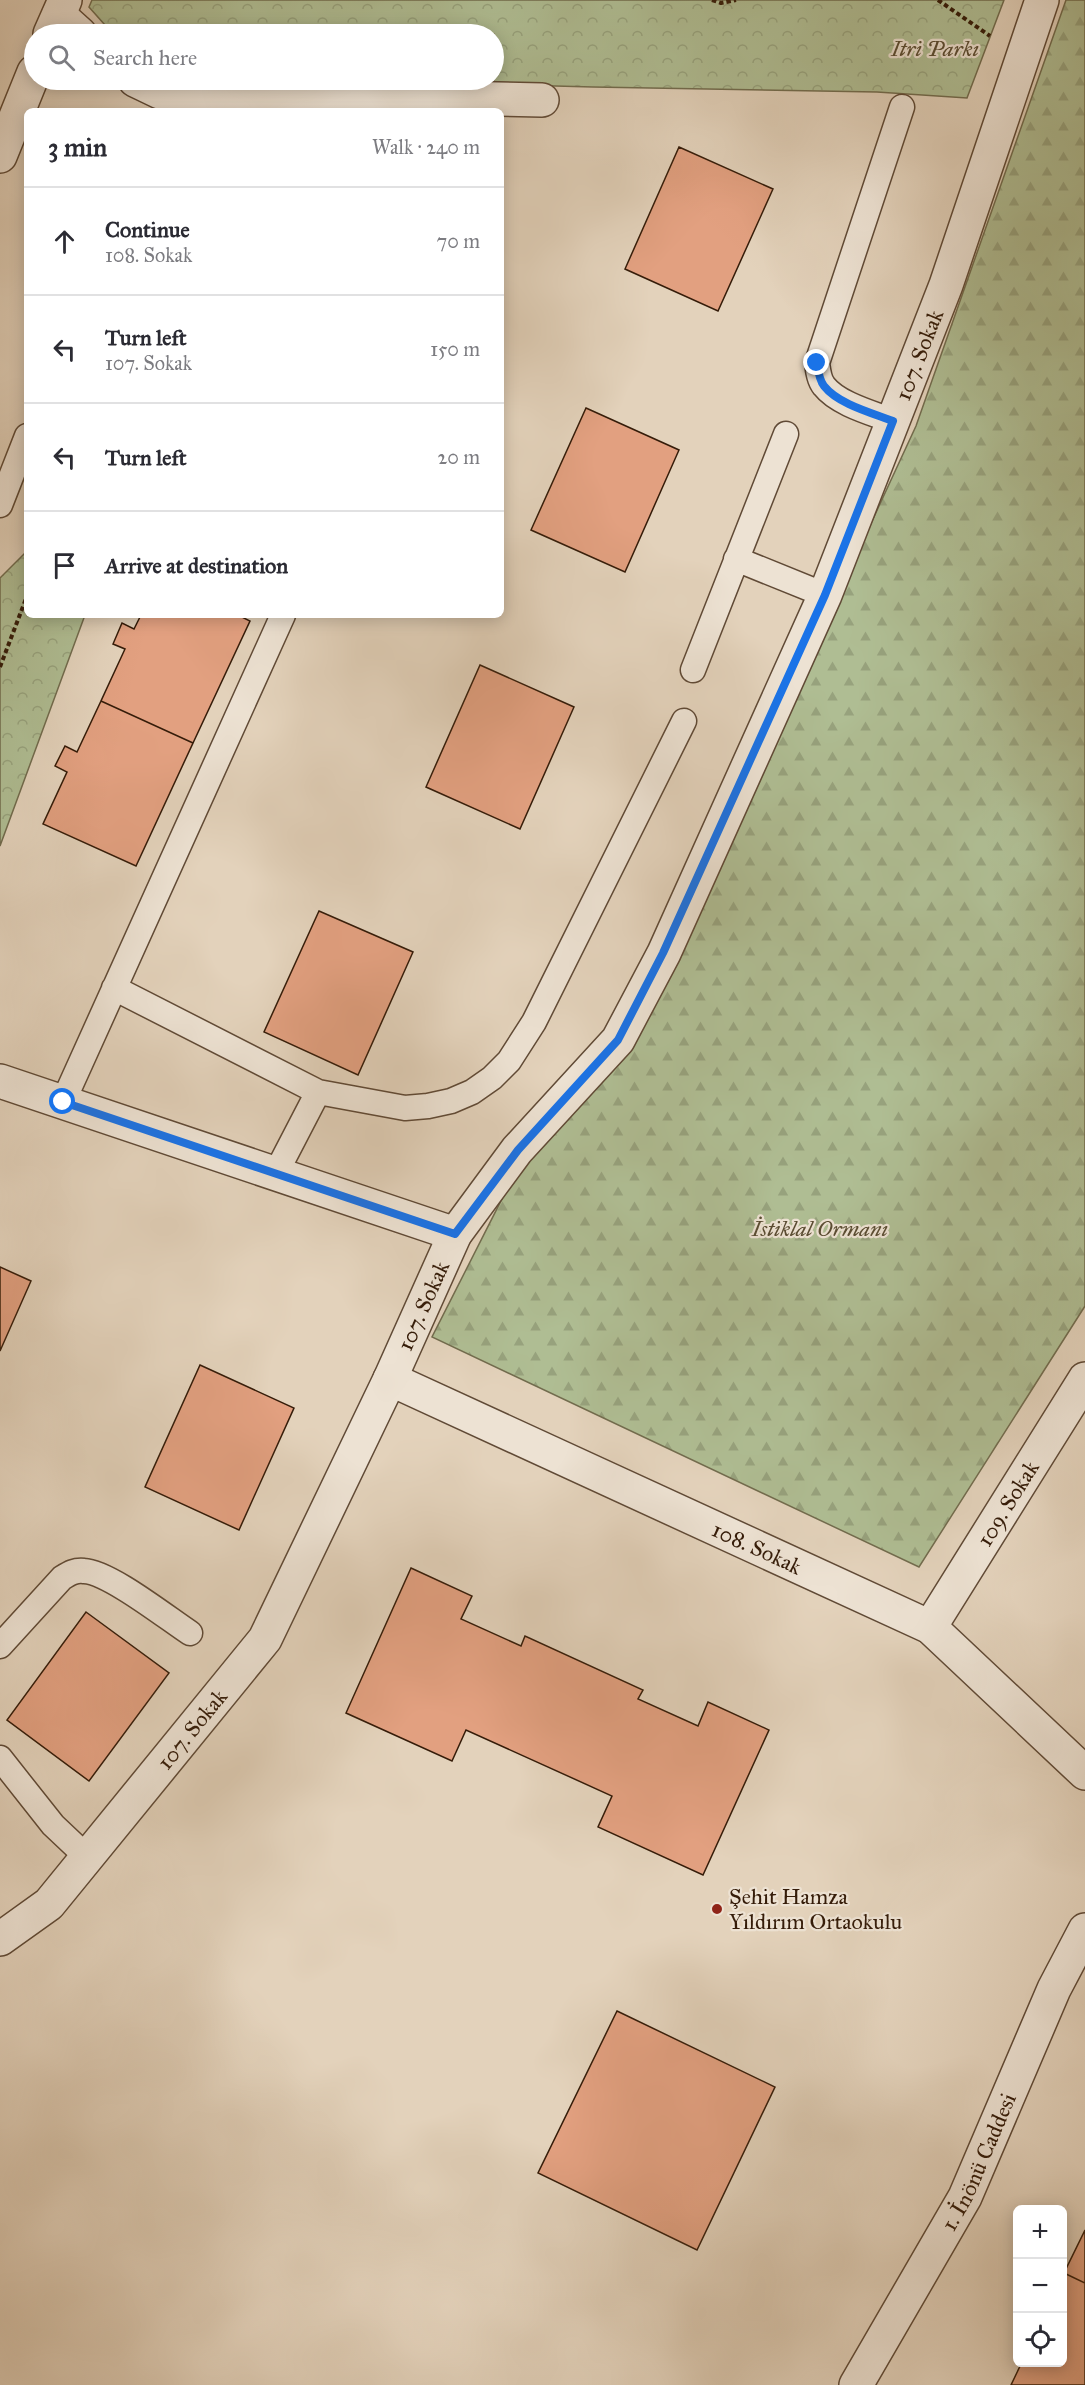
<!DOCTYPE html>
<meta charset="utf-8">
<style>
body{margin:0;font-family:"IM FELL Great Primer",serif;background:#f7f7f7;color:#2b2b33}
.controls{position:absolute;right:18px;bottom:18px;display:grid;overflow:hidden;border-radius:9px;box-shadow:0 3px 15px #0003}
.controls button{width:54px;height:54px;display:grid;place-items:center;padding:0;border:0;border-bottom:2px solid #e1e1e2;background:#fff;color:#2b2b33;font:30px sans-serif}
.stop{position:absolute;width:18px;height:18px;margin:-14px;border:4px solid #1a73e8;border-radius:50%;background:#fff}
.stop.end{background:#1a73e8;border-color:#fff;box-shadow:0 2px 6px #0008}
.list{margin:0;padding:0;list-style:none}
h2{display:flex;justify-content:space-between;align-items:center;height:78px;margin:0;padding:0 24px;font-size:26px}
h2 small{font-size:20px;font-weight:400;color:#7c7c81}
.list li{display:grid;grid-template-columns:39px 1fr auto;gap:18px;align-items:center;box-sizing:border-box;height:108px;padding:0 24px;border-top:2px solid #e1e1e2}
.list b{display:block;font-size:22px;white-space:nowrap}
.list p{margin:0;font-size:20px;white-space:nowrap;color:#7c7c81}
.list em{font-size:20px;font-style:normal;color:#7c7c81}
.icon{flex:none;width:33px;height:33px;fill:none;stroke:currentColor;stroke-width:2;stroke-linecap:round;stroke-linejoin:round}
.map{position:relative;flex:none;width:1085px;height:2385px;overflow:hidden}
.search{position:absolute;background:#fff;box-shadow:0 3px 15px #0003;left:24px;top:24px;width:480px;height:66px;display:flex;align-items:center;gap:15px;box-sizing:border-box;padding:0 21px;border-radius:33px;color:#7c7c81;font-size:22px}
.panel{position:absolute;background:#fff;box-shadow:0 3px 15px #0003;left:24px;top:108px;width:480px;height:510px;border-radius:9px}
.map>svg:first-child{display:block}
</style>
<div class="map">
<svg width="1085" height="2385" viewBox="0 0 1085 2385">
<defs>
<pattern id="forest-firs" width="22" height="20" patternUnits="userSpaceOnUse" patternTransform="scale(1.5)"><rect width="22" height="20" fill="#afbd93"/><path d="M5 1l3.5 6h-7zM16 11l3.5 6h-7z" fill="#97a27d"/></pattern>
<pattern id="park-crowns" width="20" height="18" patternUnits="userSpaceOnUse" patternTransform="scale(1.5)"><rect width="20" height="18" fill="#afbd93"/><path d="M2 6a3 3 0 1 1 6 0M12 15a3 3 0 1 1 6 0" fill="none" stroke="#97a27d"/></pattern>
</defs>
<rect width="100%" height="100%" fill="#e3d2bb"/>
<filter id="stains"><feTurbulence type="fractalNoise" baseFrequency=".00333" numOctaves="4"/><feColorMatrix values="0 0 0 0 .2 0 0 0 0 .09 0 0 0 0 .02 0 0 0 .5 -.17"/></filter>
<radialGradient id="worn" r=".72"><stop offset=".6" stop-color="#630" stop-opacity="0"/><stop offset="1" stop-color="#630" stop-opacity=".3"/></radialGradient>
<!-- forest -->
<path fill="url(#forest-firs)" stroke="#726c4e" stroke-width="1.5" d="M1066,0H1085V1306L919,1567L432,1337L511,1181L630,1044L916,426Z"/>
<!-- park -->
<path fill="url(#park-crowns)" stroke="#726c4e" stroke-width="1.5" d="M92,0H1004L967,98L877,92L593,87L334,80H494V34H113L89,7Z
M27,551V615H85L0,846V578Z"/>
<!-- building -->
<path fill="#e2a080" stroke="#351c09" stroke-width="1.5" d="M679,147L773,189L718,311L625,269Z
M586,408L679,450L625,572L531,530Z
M141,615H238L250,621L193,743L101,701L125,649L113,644L122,623L134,629Z
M480,665L574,707L520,829L426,787Z
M101,701L193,743L136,866L43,824L67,772L55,766L65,746L77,752Z
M319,911L413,952L358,1075L264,1032Z
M0,1267L31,1281L0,1351Z
M200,1365L294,1408L239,1530L145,1487Z
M411,1568L472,1596L461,1619L521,1646L525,1636L643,1690L638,1699L698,1726L708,1702L769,1730L703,1875L598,1827L612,1796L466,1730L452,1761L346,1713Z
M86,1612L169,1673L89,1781L7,1720Z
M617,2011L775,2087L697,2250L538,2173Z
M1085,2230V2283L1064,2273Z
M1064,2273L1085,2283V2385H1011L1022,2362H1062V2276Z"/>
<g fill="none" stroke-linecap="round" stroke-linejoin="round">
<defs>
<path id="service" d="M893,421C872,413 838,404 824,386C819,380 818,370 817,363L902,107
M0,505L27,436
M736,559L825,595
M693,670L786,434
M114,988L318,1092L405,1108L428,1106L451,1101L472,1092L492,1078L509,1061L534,1022L684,721
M63,1102L283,615
M276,1173L318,1092
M0,1646L62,1578C70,1573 75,1570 84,1571C109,1572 167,1618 190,1633
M0,1758L53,1825L89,1859"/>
<g id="minor">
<path d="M59,15L80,34"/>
<path d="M135,80L160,92L542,100"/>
<path d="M0,1081L455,1234"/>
<path id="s1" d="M390,1379L930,1627L1085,1773"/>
<path id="s2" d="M930,1627L1085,1379"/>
<path id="s3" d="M0,1939L49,1904L265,1639L390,1379L455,1234L517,1150L618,1040L664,953L825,595L946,285L1042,0"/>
</g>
<g id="tertiary">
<path d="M50,34L65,0"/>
<path d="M0,156L34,72"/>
<path id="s4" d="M856,2385L965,2197L1054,1989L1085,1930"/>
</g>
</defs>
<!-- service casing -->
<use href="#service" stroke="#604a36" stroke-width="27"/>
<!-- minor casing -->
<use href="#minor" stroke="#604a36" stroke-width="36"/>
<!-- tertiary casing -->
<use href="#tertiary" stroke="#604a36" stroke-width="36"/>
<!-- path -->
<path stroke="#351c09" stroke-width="4" stroke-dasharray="4.5 3" stroke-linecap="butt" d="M712,0L721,3L736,0
M938,0L990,36
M0,667L27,596"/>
<!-- service -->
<use href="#service" stroke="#ede2d3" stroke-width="24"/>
<!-- minor -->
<use href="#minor" stroke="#ede2d3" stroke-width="33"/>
<!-- tertiary -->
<use href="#tertiary" stroke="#ede2d3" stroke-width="33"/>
</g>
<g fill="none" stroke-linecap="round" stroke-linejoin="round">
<!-- route -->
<path stroke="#1a73e8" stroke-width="8" d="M63,1102L455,1234L518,1150L618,1040L663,953L825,595L893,421C872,413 838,404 824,386C819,380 818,370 817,363"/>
</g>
<!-- markers -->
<circle fill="#8f2418" stroke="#ede2d3" stroke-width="2" cx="717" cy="1909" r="6"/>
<g text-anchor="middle" stroke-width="4.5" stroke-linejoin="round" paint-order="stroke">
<!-- park labels -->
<g font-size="22" font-style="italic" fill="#5a4c32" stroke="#ede2d3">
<text x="935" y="56">Itri Parkı</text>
<text x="820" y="1236">İstiklal Ormanı</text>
</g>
<!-- street labels -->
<g font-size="22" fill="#351c09" stroke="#ede2d3">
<text dy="8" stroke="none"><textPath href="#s3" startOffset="1852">107. Sokak</textPath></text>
<text dy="8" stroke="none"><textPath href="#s3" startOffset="771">107. Sokak</textPath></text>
<text dy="8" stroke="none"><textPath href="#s2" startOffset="146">109. Sokak</textPath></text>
<text dy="8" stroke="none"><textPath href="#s1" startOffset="404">108. Sokak</textPath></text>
<text dy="8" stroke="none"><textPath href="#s3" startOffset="286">107. Sokak</textPath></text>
<text dy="8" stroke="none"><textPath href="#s4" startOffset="255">1. İnönü Caddesi</textPath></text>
</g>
<!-- poi labels -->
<g font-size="22" fill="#351c09" stroke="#ede2d3" text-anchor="start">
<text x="729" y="1904">Şehit Hamza<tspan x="729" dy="25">Yıldırım Ortaokulu</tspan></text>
</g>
</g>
<rect width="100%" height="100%" filter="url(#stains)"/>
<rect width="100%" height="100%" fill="url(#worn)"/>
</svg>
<div class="controls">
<button>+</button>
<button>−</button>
<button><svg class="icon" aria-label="locate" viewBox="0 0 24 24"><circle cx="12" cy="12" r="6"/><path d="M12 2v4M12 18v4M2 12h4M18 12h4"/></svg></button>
</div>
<div class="stop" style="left:63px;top:1102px"></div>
<div class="stop end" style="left:817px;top:363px"></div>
<div class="search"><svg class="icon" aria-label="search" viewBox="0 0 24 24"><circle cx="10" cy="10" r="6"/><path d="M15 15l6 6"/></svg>Search here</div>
<section class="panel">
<h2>3 min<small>Walk · 240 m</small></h2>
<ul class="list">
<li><svg class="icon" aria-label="ahead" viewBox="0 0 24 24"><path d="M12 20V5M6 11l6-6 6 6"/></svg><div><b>Continue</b><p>108. Sokak</p></div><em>70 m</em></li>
<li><svg class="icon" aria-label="left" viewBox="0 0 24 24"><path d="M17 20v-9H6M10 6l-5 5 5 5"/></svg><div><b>Turn left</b><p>107. Sokak</p></div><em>150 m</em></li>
<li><svg class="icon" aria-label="left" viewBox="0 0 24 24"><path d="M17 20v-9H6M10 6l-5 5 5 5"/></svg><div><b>Turn left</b></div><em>20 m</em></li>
<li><svg class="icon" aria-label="arrive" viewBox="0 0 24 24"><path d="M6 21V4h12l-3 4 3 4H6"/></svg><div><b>Arrive at destination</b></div></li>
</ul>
</section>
</div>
